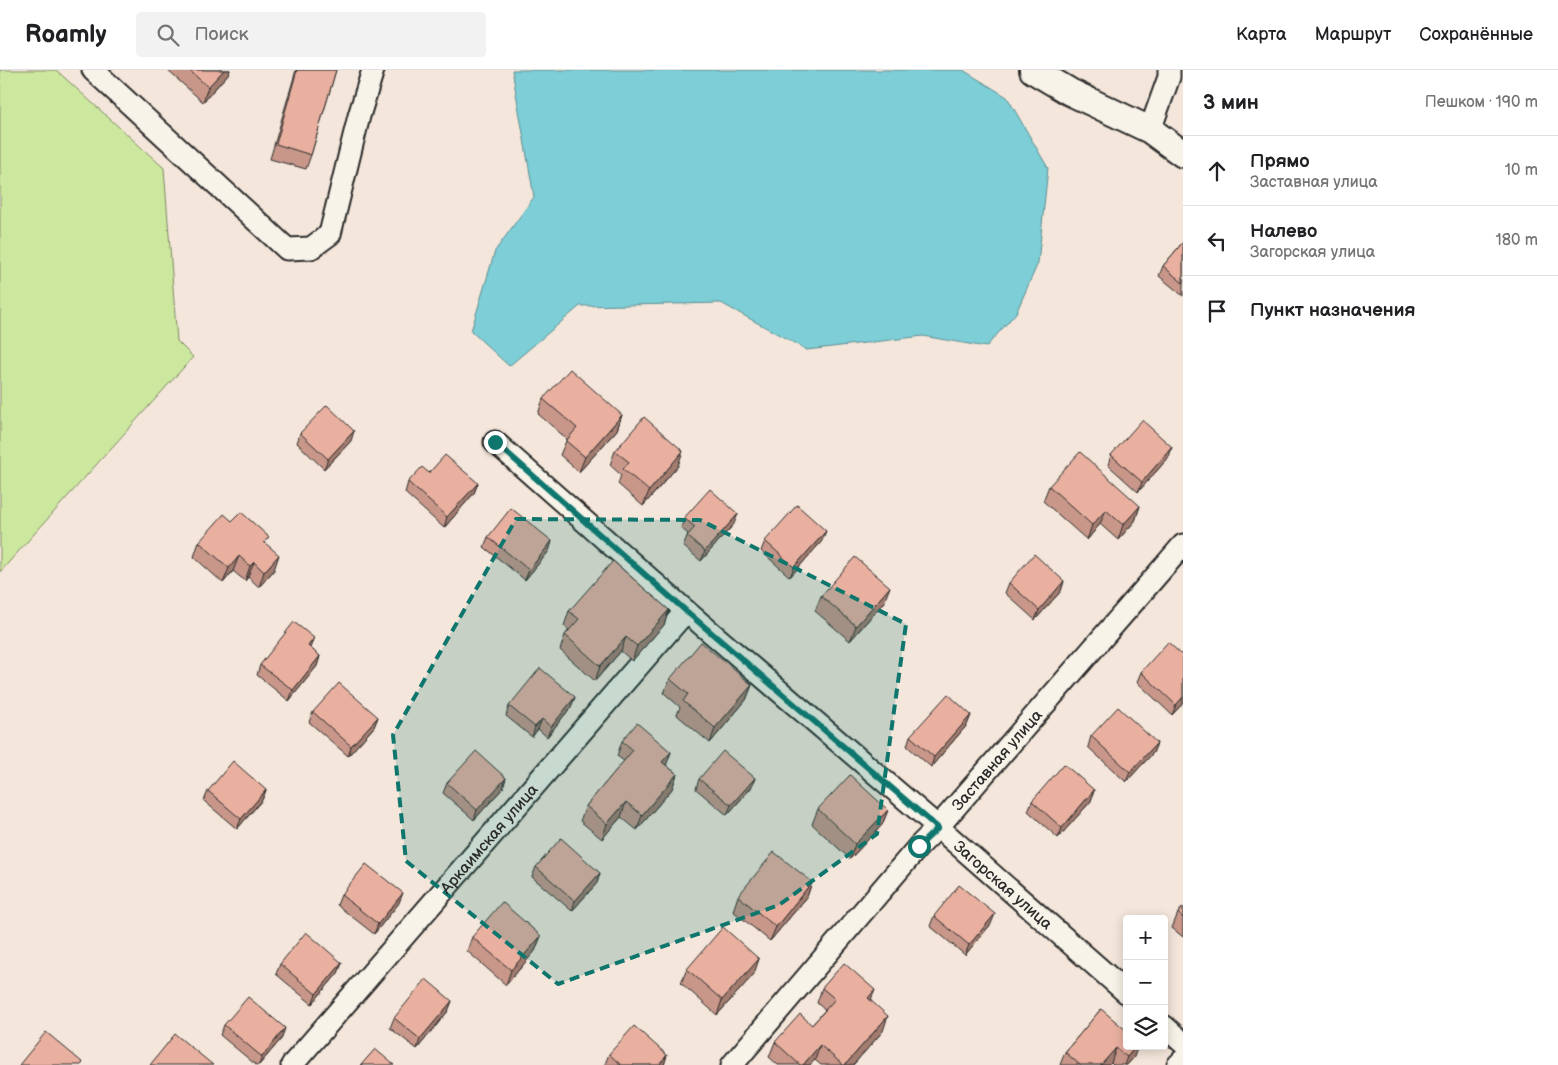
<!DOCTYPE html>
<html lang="ru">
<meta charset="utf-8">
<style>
body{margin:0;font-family:"Balsamiq Sans",sans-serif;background:#f2f2f2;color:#202124}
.controls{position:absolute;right:15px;bottom:15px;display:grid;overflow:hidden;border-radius:5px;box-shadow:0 2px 12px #0003}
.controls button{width:45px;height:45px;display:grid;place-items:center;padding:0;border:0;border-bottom:1px solid #e0e0e0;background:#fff;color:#202124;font:25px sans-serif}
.stop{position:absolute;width:15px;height:15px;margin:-11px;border:4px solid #0f766e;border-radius:50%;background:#fff}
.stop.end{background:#0f766e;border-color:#fff;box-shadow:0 1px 5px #0008}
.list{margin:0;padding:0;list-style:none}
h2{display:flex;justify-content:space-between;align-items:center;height:65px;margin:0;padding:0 20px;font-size:21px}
h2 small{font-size:16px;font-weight:400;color:#757577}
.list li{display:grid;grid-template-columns:32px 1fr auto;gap:15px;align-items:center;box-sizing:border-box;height:70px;padding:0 20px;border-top:1px solid #e0e0e0}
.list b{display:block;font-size:19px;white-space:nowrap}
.list p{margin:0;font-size:16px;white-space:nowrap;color:#757577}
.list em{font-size:16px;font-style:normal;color:#757577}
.icon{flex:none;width:28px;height:28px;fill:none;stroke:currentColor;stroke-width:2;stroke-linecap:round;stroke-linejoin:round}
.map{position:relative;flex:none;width:1183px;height:995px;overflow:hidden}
header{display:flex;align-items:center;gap:30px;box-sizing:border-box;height:70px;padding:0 25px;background:#fff;border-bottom:1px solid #e0e0e0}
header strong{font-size:24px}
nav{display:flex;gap:28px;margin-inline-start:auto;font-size:18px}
.search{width:350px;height:45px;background:#f2f2f2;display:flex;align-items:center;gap:12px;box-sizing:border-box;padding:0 18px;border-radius:5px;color:#757577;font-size:19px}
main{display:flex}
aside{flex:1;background:#fff}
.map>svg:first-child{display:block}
</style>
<header>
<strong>Roamly</strong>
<div class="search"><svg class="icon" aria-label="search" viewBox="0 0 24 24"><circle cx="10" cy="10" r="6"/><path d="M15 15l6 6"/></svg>Поиск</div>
<nav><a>Карта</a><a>Маршрут</a><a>Сохранённые</a></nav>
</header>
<main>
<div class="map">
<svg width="1183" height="995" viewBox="0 0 1183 995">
<rect width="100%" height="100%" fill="#f4e6da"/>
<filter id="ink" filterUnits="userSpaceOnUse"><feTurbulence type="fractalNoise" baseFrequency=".02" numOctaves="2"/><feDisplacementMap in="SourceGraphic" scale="10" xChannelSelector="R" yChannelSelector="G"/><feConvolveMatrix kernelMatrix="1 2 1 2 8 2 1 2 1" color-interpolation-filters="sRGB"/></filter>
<g filter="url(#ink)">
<!-- green -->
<path fill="#cce79e" stroke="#7c8964" d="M0,0H56L164,98L177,271L193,287L0,502Z"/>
<!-- water -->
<path fill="#7dced6" stroke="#5c8d92" d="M512,0H963L1007,27L1048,98L1038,193L1016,243L986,277L923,266L807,280L721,233L580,236L509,296L471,261L495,181L534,127Z"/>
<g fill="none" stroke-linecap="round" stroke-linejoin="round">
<defs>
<g id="minor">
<path d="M93,0L287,179L311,178L330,164L359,46L373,0"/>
<path d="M1150,60L1169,7V0"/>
<path id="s1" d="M495,372L686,541L938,757L1127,923"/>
<path d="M1164,956L1183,973"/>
<path id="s2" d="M292,995L686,541"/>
<path id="s3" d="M732,995L919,776L938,757L1183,475"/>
<path d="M1178,995L1183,990"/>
</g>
<path id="tertiary" d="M1033,0L1070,22L1150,60L1183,84"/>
</defs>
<!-- minor casing -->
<use href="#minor" stroke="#2b2b2b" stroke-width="25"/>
<!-- tertiary casing -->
<use href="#tertiary" stroke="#2b2b2b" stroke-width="30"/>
<!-- minor -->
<use href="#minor" stroke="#f7f3e8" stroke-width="21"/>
<!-- tertiary -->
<use href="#tertiary" stroke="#f7f3e8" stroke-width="26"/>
</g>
<!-- wall -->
<path fill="#c8978a" stroke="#2b2b2b" d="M167,0H230L229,3L203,32Z
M296,0H336L311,85L306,99L270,89Z
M1183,172V226L1159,206L1163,196Z
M543,329L622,345L617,360L579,402L560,385L566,371L567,369L538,344Z
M300,363L351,371L324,399L297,373Z
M615,381L678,396L643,436L618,414L621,405L610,395Z
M1111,385L1169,387L1138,422L1108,395Z
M429,403L478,413L474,423L444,458L405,423L408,412Z
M1049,416L1140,436L1135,451L1118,470L1100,454L1087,470L1043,431Z
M684,448L734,454L701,491L683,476L688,464L681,458Z
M232,451L266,474L274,500L259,517L248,507L245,511L233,501L223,513L194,487L199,472Z
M488,467L552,471L549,481L525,510L484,477Z
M765,471H822L790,507L761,481Z
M1064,511L1061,521L1035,550L1005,523L1009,513Z
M821,526L884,532L850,571L815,541Z
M669,540L664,555L632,591L621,581L595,611L560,580L565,565L569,560L564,556L569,541Z
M310,578L320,586L317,596L289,631L257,605L260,595Z
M1183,586V633L1172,645L1137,612L1141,602Z
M670,609L752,615L746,630L710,673L677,645L680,637L664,623Z
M575,627L571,637L547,667L538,659L532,667L506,646L509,636Z
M313,642L378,647L374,657L348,686L309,652Z
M971,645L967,655L931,697L907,676L910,666Z
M1091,666L1157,673L1153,683L1126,712L1088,677Z
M622,671L671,682L666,695L677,704L672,719L637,760L621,747L602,769L580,751L586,736L624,691L617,686Z
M506,708L503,718L474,750L443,723L447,713Z
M755,708L751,718L727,745L696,719L699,709Z
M266,720L262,730L237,759L204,731L208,721Z
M1094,720L1091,731L1058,768L1028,741L1032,731Z
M818,739L888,740L882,755L850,789L812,754Z
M536,797L600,803L597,813L572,841L532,807Z
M812,812L807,827L770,871L733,841L738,826Z
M341,825L399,833L374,864L337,835Z
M1183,837V867L1172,858L1178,843Z
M934,846L991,854L965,885L930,856Z
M541,866L535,881L506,915L467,881L472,867Z
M342,893L338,903L312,934L276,904L280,894Z
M687,899L754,904L717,945L681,913Z
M822,918L871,931L883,961L853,995H821L815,990L810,995H778L769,987L775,972L812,955L825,940L817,933Z
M452,931L448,941L417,979L390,958L394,948Z
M1101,939L1134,987L1127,995H1113L1111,993L1109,995H1060L1065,982Z
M224,955L282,968L259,995H256L220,965Z
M609,984L667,985L664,995H606L605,994Z"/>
<!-- shaded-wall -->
<path fill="#a37b70" stroke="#2b2b2b" d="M224,0H230L229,3L203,32L208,17Z
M622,345L617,360L579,402L585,387Z
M354,361L351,371L324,399L328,389Z
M1172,377L1169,387L1138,422L1142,412Z
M683,381L678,396L643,436L649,421Z
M478,413L474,423L444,458L447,447Z
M1140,436L1135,451L1118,470L1123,455Z
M1106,440L1100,454L1087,470L1092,455Z
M738,444L734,454L701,491L705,481Z
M826,461L822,471L790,507L794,497Z
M552,471L549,481L525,510L529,500Z
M279,485L274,500L259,517L264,502Z
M239,486L233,501L223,513L229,498Z
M254,492L248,507L245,511L250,496Z
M1064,511L1061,521L1035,550L1039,540Z
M890,517L884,532L850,571L856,556Z
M669,540L664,555L632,591L637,576Z
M626,567L621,581L595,611L600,596Z
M314,568L310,578L308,576Z
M320,586L317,596L289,631L293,620Z
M752,615L746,630L710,673L715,658Z
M575,627L571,637L547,667L551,657Z
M1183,627V633L1172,645L1176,635Z
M971,645L967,655L931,697L934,687Z
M378,647L374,657L348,686L351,676Z
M542,649L538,659L532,667L535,657Z
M1157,673L1153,683L1126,712L1130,702Z
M671,682L666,696L662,692Z
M677,704L672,719L637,760L642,745Z
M506,708L503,718L474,750L477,740Z
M755,708L751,718L727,745L731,735Z
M266,720L262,730L237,759L241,749Z
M1094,720L1091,731L1058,768L1062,758Z
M626,732L621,747L602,769L607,754Z
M888,740L882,755L850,789L855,774Z
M600,803L597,813L572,841L575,831Z
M812,812L807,827L770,871L776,857Z
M403,823L399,833L374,864L378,854Z
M995,844L991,854L965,885L969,875Z
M541,866L535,881L506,915L511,900Z
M759,889L754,904L717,945L722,930Z
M342,893L338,903L312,934L316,924Z
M875,920L869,935L868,928Z
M452,931L448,941L417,979L420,969Z
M888,946L883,961L853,995H845Z
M285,958L282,968L259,995L262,987Z
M820,975L815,990L810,995H803Z
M1136,976H1138L1134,987L1127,995H1124L1127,987Z
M1116,978L1111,993L1109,995H1101Z
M667,985L664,995H659Z"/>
<!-- building -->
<path fill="#e9b0a0" stroke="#2b2b2b" d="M189,0H224L208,17Z
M297,0H336L311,85L276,74Z
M1183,172V213L1163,196Z
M570,299L622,345L585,387L566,371L577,358L543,329Z
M327,335L354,361L328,389L300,363Z
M644,347L683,381L649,421L623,399L629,392L615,381Z
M1142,350L1172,377L1142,412L1111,385Z
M1080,382L1140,436L1123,455L1106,440L1092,455L1049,416Z
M445,385L478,413L447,447L408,412L422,397L429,403Z
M710,419L738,444L705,481L687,466L695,457L684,448Z
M797,435L826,461L794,497L765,471Z
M511,438L552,471L529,500L488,467Z
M241,442L269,467L264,472L279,485L264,502L254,492L250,496L239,486L229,498L199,472L224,444L232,451Z
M1034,484L1064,511L1039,540L1009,513Z
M855,487L890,517L856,556L821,526Z
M613,491L669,540L637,576L626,567L600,596L565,565L579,549L569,541Z
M294,552L314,568L308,576L320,586L293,620L260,595Z
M701,572L752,615L715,658L683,631L688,624L670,609Z
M1168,572L1183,586V627L1176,635L1141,602Z
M540,598L575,627L551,657L542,649L535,657L509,636Z
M339,613L378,647L351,676L313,642Z
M948,624L971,645L934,687L910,666Z
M1118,637L1157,673L1130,702L1091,666Z
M637,653L671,682L662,692L677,704L642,745L626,732L607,754L586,736L633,680L622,671Z
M476,681L506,708L477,740L447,713Z
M723,681L755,708L731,735L699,709Z
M233,691L266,720L241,749L208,721Z
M1064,694L1094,720L1062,758L1032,731Z
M850,705L888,740L855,774L818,739Z
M561,768L600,803L575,831L536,797Z
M774,782L812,812L776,857L738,826Z
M366,794L403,823L378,854L341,825Z
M959,815L995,844L969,875L934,846Z
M502,832L541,866L511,900L472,867Z
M1183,837V848L1178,843Z
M723,857L759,889L722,930L687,899Z
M306,862L342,893L316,924L280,894Z
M844,893L875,920L868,928L888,946L845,995H843L820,975L803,995H800L775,972L800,944L812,955L835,929L822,918Z
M426,909L452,931L420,969L394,948Z
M248,927L285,958L262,987L224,955Z
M1101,939L1127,961V976H1136L1127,987L1116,978L1101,995H1080L1065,982Z
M634,956L667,985L659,995H621L609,984Z
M46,962L83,993L81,995H19Z
M175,964L213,995H150Z
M375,979L394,995H361Z"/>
</g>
<g fill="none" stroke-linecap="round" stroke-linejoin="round" filter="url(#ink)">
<!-- route -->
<path stroke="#0f766e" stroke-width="6" d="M495,372L686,541L938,758L919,776"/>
</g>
<!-- marked area -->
<path fill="#0f766e" fill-opacity="0.2" stroke="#0f766e" stroke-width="4" stroke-dasharray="10 6" stroke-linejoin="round" d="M516,449L700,450L906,554L877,764L779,835L558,914L406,791L393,665Z"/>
<g text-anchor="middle" stroke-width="4.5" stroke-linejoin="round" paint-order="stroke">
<!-- street labels -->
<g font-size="16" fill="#2b2b2b" stroke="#f7f3e8">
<text dy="6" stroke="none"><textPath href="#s3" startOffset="404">Заставная улица</textPath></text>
<text dy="6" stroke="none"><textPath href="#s2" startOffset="300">Аркаимская улица</textPath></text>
<text dy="6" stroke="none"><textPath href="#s1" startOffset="674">Загорская улица</textPath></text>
</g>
</g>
</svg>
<div class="controls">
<button>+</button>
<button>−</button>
<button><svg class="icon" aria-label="layers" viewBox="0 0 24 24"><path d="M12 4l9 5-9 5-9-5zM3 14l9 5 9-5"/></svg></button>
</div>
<div class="stop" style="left:919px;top:776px"></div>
<div class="stop end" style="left:495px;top:372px"></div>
</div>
<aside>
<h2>3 мин<small>Пешком · 190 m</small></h2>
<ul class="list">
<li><svg class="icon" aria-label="ahead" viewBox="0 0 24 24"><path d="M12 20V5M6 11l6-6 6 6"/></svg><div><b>Прямо</b><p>Заставная улица</p></div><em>10 m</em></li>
<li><svg class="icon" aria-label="left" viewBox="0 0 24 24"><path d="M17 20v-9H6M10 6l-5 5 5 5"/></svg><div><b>Налево</b><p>Загорская улица</p></div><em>180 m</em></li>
<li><svg class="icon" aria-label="arrive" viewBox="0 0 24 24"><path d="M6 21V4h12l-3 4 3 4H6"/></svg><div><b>Пункт назначения</b></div></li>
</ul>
</aside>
</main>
